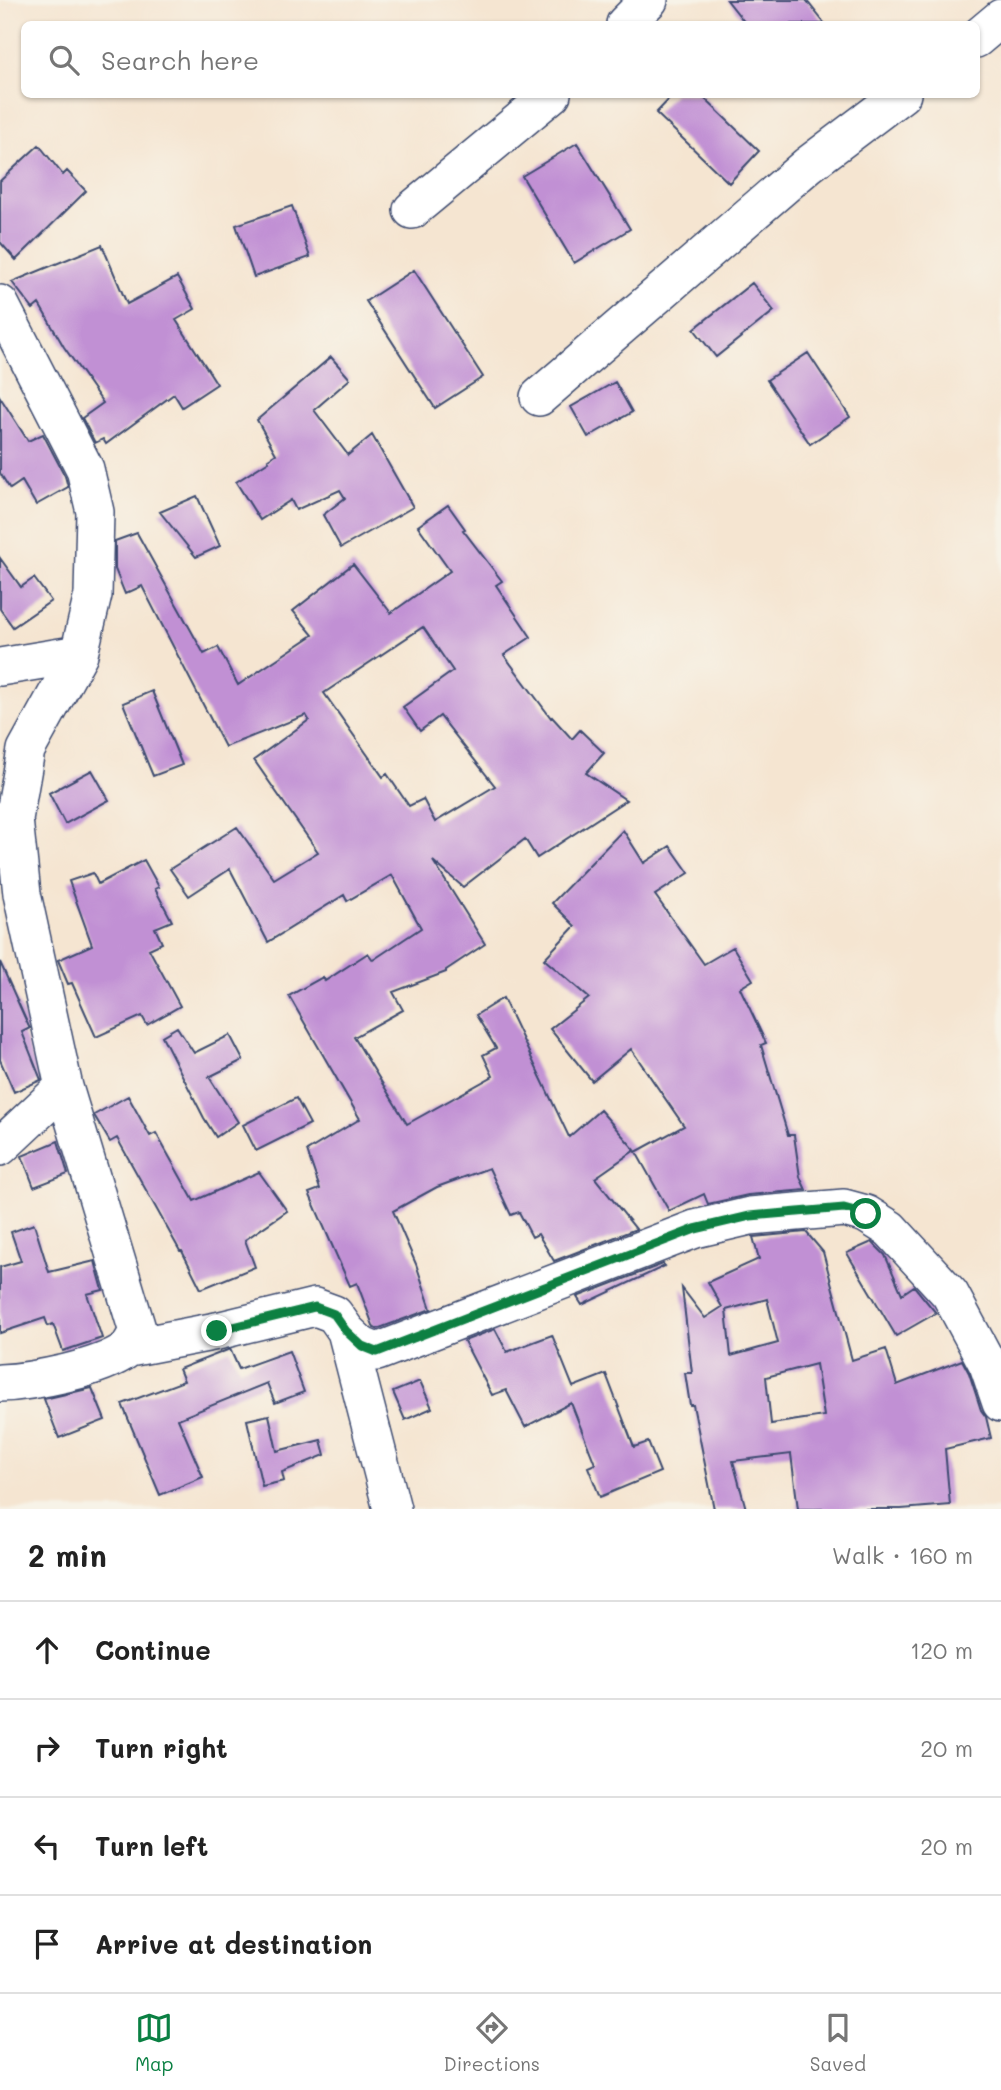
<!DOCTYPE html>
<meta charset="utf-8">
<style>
body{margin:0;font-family:Mali,sans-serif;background:#f2f2f2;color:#222}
.stop{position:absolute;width:21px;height:21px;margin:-16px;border:5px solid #0b8043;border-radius:50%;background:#fff}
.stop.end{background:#0b8043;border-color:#fff;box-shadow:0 2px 7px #0008}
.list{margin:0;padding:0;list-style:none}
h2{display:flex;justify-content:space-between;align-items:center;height:91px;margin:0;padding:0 28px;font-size:30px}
h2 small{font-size:23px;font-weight:400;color:#767676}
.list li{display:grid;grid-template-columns:46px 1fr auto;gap:21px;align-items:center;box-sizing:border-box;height:98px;padding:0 28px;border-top:2px solid #e0e0e0}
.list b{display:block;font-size:26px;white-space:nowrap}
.list em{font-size:23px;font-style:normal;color:#767676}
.icon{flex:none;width:38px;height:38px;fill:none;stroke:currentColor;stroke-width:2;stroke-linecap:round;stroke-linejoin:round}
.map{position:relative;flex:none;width:1001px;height:1509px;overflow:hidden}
.search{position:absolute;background:#fff;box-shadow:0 2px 5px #0004;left:21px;right:21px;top:21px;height:77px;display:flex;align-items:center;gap:18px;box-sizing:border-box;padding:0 24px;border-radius:10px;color:#767676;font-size:26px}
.sheet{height:483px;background:#fff}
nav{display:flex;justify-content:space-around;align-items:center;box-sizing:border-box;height:98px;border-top:2px solid #e0e0e0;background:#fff;font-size:19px;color:#767676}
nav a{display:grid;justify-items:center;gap:4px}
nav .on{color:#0b8043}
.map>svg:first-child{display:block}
</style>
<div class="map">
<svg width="1001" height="1509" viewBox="0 0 1001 1509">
<rect width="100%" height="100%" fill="#f7f3e8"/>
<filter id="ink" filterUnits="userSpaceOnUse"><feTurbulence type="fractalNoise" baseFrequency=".0143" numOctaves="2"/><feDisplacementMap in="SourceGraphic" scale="14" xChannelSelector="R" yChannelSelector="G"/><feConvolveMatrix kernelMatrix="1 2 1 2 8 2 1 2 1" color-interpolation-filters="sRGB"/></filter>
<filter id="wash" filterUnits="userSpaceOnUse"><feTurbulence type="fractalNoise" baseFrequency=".00686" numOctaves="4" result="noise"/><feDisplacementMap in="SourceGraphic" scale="28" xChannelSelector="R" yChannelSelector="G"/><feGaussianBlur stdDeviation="1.57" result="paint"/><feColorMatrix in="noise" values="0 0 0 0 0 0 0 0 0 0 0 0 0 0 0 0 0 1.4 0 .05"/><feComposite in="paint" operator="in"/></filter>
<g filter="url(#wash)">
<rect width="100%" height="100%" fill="#f5e5d1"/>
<g id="blocks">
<!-- building -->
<path fill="#c190d4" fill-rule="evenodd" d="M727,0H806L825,24H746Z
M674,94H700L759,151L729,183L656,113Z
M577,143L630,229L574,263L522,176Z
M39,145L63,175L67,171L86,191L16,260L0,242V181Z
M292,206L310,257L254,277L236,225Z
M102,245L127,304L177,277L195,309L176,320L217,384L182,407L174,394L106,444L103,439L95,443L82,418L103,403L64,347L39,304L33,309L12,282Z
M414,270L483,377L435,408L366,301Z
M752,283L774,311L716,357L694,329Z
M808,353L850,417L810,444L767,380Z
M331,357L350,379L314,410L348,455L372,435L413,507L341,548L323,515L345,498L340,490L296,510L291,500L260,520L236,482L269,461L268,459L276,454L257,420Z
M615,382L632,412L588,437L571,407Z
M0,397L28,441L43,434L65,476L68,487L36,505L22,481L10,489L0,473Z
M197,496L220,546L196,557L160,512Z
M448,505L465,529L463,530L502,581L496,585L531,637L504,655L551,718L552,717L572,739L580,730L604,753L586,773L626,800L537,858L525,839L463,887L433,861L485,944L446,970V972L393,992L403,1010L354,1037L407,1124L493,1076L483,1055L496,1048L476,1015L503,998L569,1137L600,1110L635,1150L595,1178L636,1229L554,1261L538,1234L532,1237L519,1212L511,1215L489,1168L437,1187L393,1211L416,1264L431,1309L377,1329L374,1328L357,1283L350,1286L309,1193L320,1189L307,1151L360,1119L289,996L323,977L325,981L368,953L373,960L421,928L392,875L347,901L344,895L268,942L230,869L189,896L170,869L237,827L274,879L318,852L254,760L309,720L306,715L225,747L142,586L125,594L115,569V541L137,533L204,654L218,647L238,685L313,635L293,611L353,564L391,613L450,571L418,526ZM423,627L453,671L403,707L420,731L440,716L495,786L435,822L423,799L409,806L387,774L383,777L324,693Z
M0,558L21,587L34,578L51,601L13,627L0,609Z
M152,691L182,765L153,776L123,703Z
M92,770L109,800L65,824L49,793Z
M623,830L644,863L670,846L689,873L655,895L704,964L733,947L753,980L740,988L766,1043L761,1045L788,1135H794L800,1177L806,1190L748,1195L708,1204L704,1194L669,1211L636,1152L684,1126L631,1049L592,1081L550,1029L589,998L544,959L575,926L552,903Z
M144,860L159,887L155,889L172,921L155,928L162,943L149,949L180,1006L147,1025L142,1016L96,1037L72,983L68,984L58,960L92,945L69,881L93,873L98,884Z
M0,962L29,1027L30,1028L22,1032L41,1080L14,1092L0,1060Z
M177,1027L194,1053L230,1035L243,1060L209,1077L238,1122L216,1137L204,1118L162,1036Z
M128,1096L150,1136L156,1133L194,1201L259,1172L287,1211L245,1240L255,1267L201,1289L182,1251H180L117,1138L110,1142L94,1115Z
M296,1098L310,1124L256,1151L243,1125Z
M58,1141L68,1174L34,1187L22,1156Z
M34,1224L49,1272L95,1261L103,1290L87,1294L102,1338L63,1351L53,1324L48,1326L45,1318L0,1333V1267L21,1261L11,1232Z
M806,1232L823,1252L852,1360L886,1349L897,1385L962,1360L969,1373L981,1410L986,1417L991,1438L945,1449L950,1505L901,1509H798L791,1454L733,1461L746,1509H714L693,1405H690L685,1373H692L682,1288L705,1318L722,1307L708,1282L759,1259L753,1237ZM767,1299L778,1343L731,1356L726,1310ZM816,1364L824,1416L771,1424L766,1377Z
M872,1242L885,1255L902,1294L914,1286L936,1313L896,1336L847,1253Z
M663,1264L665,1266L582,1305L577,1297Z
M495,1329L507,1352L552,1335L573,1387L606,1374L634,1447L648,1442L660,1472L600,1497L588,1467L595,1464L571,1403L525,1427L506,1390L492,1395L464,1341Z
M230,1349L239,1369L289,1351L304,1392L275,1403L267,1383L178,1419L203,1477L160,1495L122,1404L184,1381L179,1369Z
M420,1381L432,1408L405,1420L393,1392Z
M92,1388L105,1420L59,1438L44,1399Z
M269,1415L277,1451L321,1440L325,1455L282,1472L284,1481L262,1486L247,1420Z"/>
</g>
</g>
<g filter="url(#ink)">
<use href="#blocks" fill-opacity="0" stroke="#3c4a6f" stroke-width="2"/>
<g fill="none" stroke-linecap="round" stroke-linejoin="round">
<defs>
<path id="minor" d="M625,24L649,0
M976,39L1001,18
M412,210L552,94
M0,304L85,469L95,512L93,595L79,654L26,750L14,819L22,894L64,1087L0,1147
M539,397L808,165L902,94
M0,667L79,654
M346,1331L392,1509
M129,1348L217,1331L315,1307L334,1314L346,1331L362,1346L377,1352L695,1229L750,1216L844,1208L866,1214L890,1229L950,1294L988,1365L1001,1403
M0,1383C32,1382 100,1369 126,1350C131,1346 134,1338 138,1332L64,1087"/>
</defs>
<!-- minor casing -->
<use href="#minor" stroke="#3c4a6f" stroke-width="40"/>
<!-- minor -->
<use href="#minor" stroke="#fff" stroke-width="37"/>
</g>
</g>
<g fill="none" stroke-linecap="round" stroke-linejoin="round" filter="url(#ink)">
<!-- route -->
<path stroke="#0b8043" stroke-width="9" d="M217,1331L315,1307L334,1314L346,1331L362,1346L377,1352L695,1229L750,1216L844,1208L866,1214"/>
</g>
</svg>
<div class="stop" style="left:866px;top:1214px"></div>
<div class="stop end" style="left:217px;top:1331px"></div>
<div class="search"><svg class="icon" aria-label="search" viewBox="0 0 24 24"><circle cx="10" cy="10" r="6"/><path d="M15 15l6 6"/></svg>Search here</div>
</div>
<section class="sheet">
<h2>2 min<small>Walk · 160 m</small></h2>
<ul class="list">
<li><svg class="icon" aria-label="ahead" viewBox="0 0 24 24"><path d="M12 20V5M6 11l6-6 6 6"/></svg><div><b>Continue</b></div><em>120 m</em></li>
<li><svg class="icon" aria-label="right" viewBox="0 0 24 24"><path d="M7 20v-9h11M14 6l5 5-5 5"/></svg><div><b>Turn right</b></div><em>20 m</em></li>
<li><svg class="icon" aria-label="left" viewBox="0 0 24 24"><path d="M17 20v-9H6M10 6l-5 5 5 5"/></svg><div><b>Turn left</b></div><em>20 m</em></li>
<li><svg class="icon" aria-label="arrive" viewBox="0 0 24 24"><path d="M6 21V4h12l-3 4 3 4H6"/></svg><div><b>Arrive at destination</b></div></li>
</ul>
</section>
<nav>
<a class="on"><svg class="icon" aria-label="map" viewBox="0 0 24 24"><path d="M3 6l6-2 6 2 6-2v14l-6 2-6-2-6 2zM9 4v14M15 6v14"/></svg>Map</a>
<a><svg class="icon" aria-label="directions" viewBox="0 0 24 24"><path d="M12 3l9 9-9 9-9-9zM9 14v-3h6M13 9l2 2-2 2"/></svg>Directions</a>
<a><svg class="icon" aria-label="saved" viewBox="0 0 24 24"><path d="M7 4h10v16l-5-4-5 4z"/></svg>Saved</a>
</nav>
